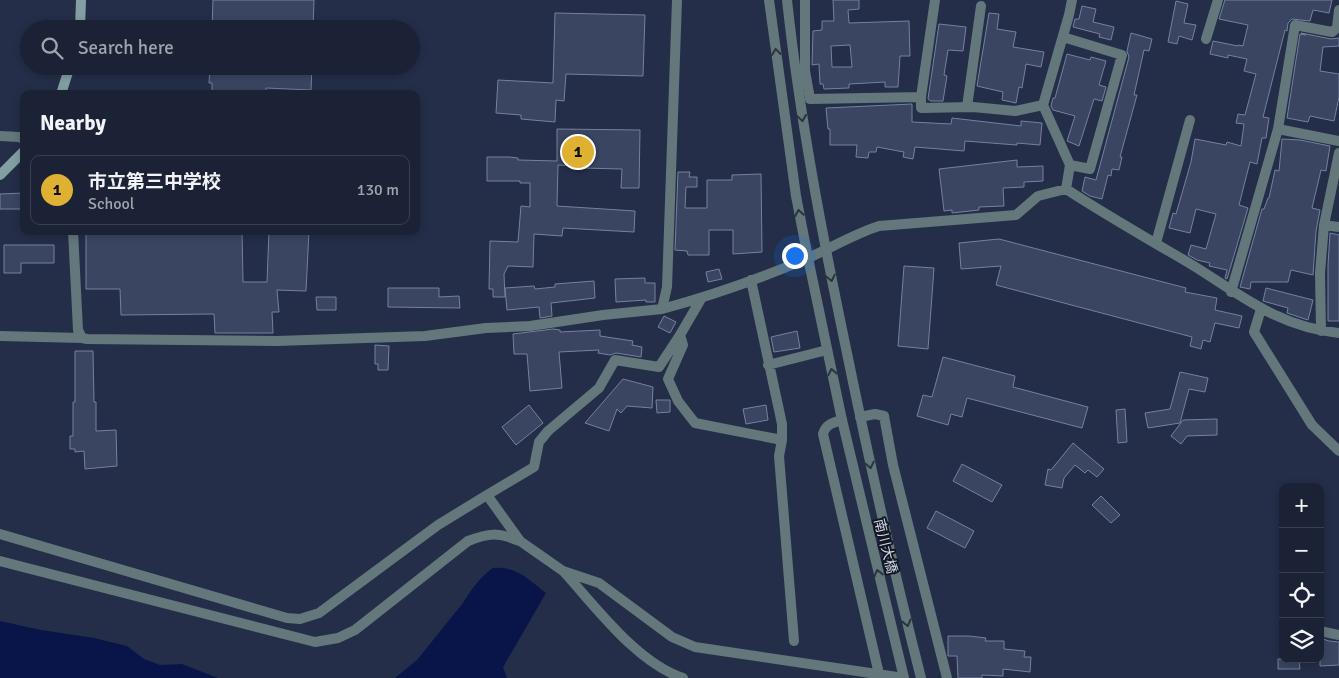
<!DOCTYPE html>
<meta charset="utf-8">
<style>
body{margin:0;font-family:Signika,"Noto Sans JP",sans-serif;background:#242a3e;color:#f1f3f6}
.controls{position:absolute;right:15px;bottom:15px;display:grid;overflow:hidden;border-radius:10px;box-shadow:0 2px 8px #0003}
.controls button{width:45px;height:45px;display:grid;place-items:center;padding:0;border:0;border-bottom:1px solid #393f51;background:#1b2236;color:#f1f3f6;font:25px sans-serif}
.you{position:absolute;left:794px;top:255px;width:18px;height:18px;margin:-12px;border:4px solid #fff;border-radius:50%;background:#1a73e8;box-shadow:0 0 0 8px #1a73e833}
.badge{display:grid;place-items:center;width:32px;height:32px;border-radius:50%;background:#deb133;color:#111;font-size:16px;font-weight:700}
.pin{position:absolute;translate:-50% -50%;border:2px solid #fff;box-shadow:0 1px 5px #0006}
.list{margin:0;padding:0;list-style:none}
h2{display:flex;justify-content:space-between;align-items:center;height:65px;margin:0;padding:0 20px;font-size:21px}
h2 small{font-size:16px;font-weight:400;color:#a0a4ad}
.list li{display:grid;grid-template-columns:32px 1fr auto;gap:15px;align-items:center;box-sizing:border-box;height:70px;margin:0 10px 10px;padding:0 10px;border:1px solid #393f51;border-radius:10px}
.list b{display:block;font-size:19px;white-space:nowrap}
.list p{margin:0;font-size:16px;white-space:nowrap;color:#a0a4ad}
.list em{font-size:16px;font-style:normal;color:#a0a4ad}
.icon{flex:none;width:28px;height:28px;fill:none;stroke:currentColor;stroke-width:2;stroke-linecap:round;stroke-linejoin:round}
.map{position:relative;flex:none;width:1339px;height:678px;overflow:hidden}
.search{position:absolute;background:#1b2236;box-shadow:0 2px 8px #0003;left:20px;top:20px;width:400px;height:55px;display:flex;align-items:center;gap:12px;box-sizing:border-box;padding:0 18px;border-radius:28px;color:#a0a4ad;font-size:19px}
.panel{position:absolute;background:#1b2236;box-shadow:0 2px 8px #0003;left:20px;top:90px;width:400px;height:145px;border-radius:10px}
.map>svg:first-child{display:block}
</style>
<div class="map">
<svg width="1339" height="678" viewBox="0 0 1339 678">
<rect width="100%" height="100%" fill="#242e48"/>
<!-- water -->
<path fill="#091449" d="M493,568C517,566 528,579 546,593L503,667L507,678H395L417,660L463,603C471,590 480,577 493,568Z
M0,621L41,630L94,638L127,646L144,659L160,665L182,664L218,678H0Z"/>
<!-- building -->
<path fill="#3a4561" stroke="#7481a0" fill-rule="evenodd" d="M213,0H314L313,29H212Z
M833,0H859V9L848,10L849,23L909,21L910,56H900L898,87H885V82L849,84V88L824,89L823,84H820L819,64L812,65L813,31L822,30V21H834ZM850,45L852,67H832L831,46Z
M1225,0H1332L1329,13L1313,10L1310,21L1292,19L1288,23L1287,31L1285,30L1263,117L1269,118L1266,138H1262L1257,164L1250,162L1239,205L1248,208L1227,279L1225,278L1227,270L1209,266L1210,263L1197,260L1188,255L1191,245L1206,249L1216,214L1196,209L1190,233L1169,228L1173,213L1176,214L1191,162L1195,139L1226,145L1227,142L1241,146L1244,124L1236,123L1238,114L1245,115L1256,74L1244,71L1247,59L1228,55V58L1210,54L1213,41L1238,46V45L1243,46L1248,25L1219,19Z
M1176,1L1188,4L1184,23L1196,25L1192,40L1179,36L1177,44L1168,42Z
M1082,6L1096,9L1093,22L1114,27L1111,40L1099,37L1100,34L1073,27L1075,19H1079Z
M555,13L645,15L643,76L566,74L564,101L556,100L555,122L521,119V115L496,113L498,80L553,83Z
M989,13L999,14L997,29L1016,32L1013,47L1044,52L1041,67L1026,64L1022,88L1019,87L1016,103L1002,100L1003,92L977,86Z
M939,24L966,27L963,51L948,50L944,75L947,76L943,101H931L928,99Z
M1131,33L1152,39L1149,51L1144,50L1134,95H1137L1120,157H1122L1119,170L1112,169L1111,176L1108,175L1102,199L1090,196L1082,191L1085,177L1096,180L1129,57L1127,51Z
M1301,33L1331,39L1339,38V46L1323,47L1320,71L1339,74V97L1334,121L1310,116L1308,122L1287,118L1300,34L1306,35Z
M1067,54L1090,60L1091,57L1106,61L1099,85L1106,87L1102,101L1094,99L1079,146L1067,141L1075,116L1053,110L1051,106L1053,98H1055Z
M210,66H312L311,90L266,88V94H212V83H209Z
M912,104V122L951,124L952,118L1021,126V121L1042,123L1040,145L1017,143V145L965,141L964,151L915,147L913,159L903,157L904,152L877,147L876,152H869L868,158L856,157L857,145H830V129H828L826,108Z
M557,129L640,130L639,188H621L622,169L582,168V166L558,165L557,206L635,211L634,232L563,228L562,236L534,234L533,267L508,266L504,274L505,297H493V289H489L490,241L518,242L521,206L530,207V183H520V181H487V157H509L518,158V160L557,161Z
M1282,139L1300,140L1330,146L1326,171L1321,170L1312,208L1320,210L1316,231L1313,275L1291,270L1288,282H1251L1250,289L1240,287L1262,209H1264L1268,198H1269L1275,170L1279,171Z
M1017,160V167L1043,166V181L1024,182V187L1003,188L1004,206L979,207V210L952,213V210L944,211L939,169Z
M678,172H690L689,177H697V187H686L685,208H707V180H732V175L761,174L762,252L733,254V230H709V255H688L687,251L675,250Z
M24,193V209H0V194Z
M86,231H242L243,282H267L269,231H309L306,291L277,290L279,312H272L273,333H215L214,314L121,315L120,289H86Z
M1330,233L1339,235V321H1328V265Z
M999,239L1186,288L1185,292L1217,298L1215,310L1242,316L1239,328L1215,323L1210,342L1203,340L1201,349L1190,346L1192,337L996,285L1001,266L961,269L959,243Z
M4,245H54V263H21V273H4Z
M904,266L934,268L928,349L898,346Z
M719,269L722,279L708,282L706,272Z
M645,278V283H655V302H646V300L616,302L615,279Z
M594,281L595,298L551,303L552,316L540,318L539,307L507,310L505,288L534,286L535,289L555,287V284Z
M388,288H439V297L459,296L460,308L388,307Z
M1266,288L1313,300L1308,320L1287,313L1288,308L1263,301Z
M316,297H336V310H317Z
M664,316L676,322L670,333L658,327Z
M553,329L560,330V332L600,330V336L633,341L632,345L642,347L641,357L616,353L610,355L598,353L599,350L559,352L562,388L530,391L527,354H514L513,334Z
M797,331L800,348L774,352L771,337Z
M375,345L389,346L388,370H378V364H375Z
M75,351H93L94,402H96V431L116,430L117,466L85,469L84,451L75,452V449H70V436H73V402H75Z
M943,357L1015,376L1013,387L1088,407L1082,428L967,398L962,417L951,414L948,425L917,416L923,395L932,397Z
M1180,372L1208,378L1205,392L1189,389L1180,423L1148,428L1145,413L1170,409Z
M623,379L653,387L652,408L627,406L621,413L617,409L609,431L585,423Z
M656,400H670V412L657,413Z
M529,405L543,423L516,445L502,427Z
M766,405L768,420L746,424L743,409Z
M1125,409L1127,442L1118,443L1116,410Z
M1217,419V435L1187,436L1181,444L1171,436L1183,420Z
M1073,443L1104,469L1097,477L1088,470L1085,473L1075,465L1064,478L1062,488L1045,485L1048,469L1051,470Z
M962,464L1002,485L992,502L953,481Z
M1101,496L1120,515L1111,523L1092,505Z
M936,511L974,531L965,548L927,528Z
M948,636H969L986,638L985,641H1004V649L1025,651L1024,657H1031L1030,672L1003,669V676L982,675V678H958L957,656H948Z
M1320,638L1329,641L1339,642V665L1320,666Z
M1278,659H1299L1300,669H1278Z"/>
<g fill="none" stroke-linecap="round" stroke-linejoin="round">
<!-- minor -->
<path stroke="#64777a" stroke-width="10" d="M805,0V71L810,99L921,97V108L973,107L1015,111L1043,105L1069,15L1072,0
M1063,37L1122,55L1090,169L1070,165
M1206,39L1218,0
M921,97L935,0
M967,107L981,6
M1278,129L1339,141
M0,136L19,137L24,139
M1066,189C1106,215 1148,239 1189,263C1240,294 1277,327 1339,333
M1324,225L1339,227
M73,231L78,330L82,338L87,339L277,341L425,336L486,328L530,326L603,315L662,309L667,287L677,0
M1156,243L1190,120
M751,280L782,424V440L779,456L794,641
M1231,292L1278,129L1295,25L1332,32L1337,28L1339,10
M701,299L680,335L659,367L615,360L599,388L548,431L539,442L534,467L487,495L520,541L563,571L599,583L672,637L695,647L904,678
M662,309C711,296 759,279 806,259C831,248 854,234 879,226L1016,215L1038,196L1066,189L1070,165L1043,105
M1261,309L1254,332L1312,425L1339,451
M1321,331L1320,273L1324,225L1339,153
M680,335L683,345L668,379L678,401L695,423L782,440
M0,336L82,338
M768,365L827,350
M860,417L875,414L884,416L893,465L947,678
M842,420C832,423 826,424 823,434L879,674
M0,534L287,618L300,619L319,613L438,525L487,495
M0,561L315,642L338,638L355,630L468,541C489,533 498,532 519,541
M564,572C596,607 637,663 683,678
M1320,631L1339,635"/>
<!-- tertiary -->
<path stroke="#64777a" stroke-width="10" d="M769,0L796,196L808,258L842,420L904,678
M787,0C800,121 823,239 848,358C870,465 894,572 921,678"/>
<!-- secondary -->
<path stroke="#82a0a4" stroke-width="10" d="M80,29L81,0
M61,94L70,66
M0,175L24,151"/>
</g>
<!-- one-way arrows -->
<defs><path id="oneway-chevron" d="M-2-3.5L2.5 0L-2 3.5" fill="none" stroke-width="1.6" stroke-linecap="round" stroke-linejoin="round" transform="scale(1.25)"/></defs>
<g stroke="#2b343d">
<use href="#oneway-chevron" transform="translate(776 52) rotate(-97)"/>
<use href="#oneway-chevron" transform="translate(802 118) rotate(82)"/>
<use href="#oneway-chevron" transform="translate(799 213) rotate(-100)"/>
<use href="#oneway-chevron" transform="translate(831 278) rotate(78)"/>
<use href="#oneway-chevron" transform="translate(832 372) rotate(-102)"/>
<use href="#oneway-chevron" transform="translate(870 465) rotate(78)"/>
<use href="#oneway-chevron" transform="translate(878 573) rotate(-104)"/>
<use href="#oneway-chevron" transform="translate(907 623) rotate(76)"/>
</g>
<g text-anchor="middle" stroke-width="4" stroke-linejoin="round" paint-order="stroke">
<!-- street labels -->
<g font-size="14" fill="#d0d7e8" stroke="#121723">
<text transform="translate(886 546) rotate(76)" y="5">南川大橋</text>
</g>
</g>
</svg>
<div class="controls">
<button>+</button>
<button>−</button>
<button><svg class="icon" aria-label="locate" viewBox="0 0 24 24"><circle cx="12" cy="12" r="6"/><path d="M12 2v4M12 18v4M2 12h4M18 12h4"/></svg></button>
<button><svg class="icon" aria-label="layers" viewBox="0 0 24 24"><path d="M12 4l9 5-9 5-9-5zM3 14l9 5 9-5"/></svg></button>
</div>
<div class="you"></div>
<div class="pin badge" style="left:578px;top:152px">1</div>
<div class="search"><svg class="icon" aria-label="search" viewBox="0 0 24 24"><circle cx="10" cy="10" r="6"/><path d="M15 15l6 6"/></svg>Search here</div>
<section class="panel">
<h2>Nearby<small></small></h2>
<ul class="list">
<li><span class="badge">1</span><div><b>市立第三中学校</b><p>School</p></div><em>130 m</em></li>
</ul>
</section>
</div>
